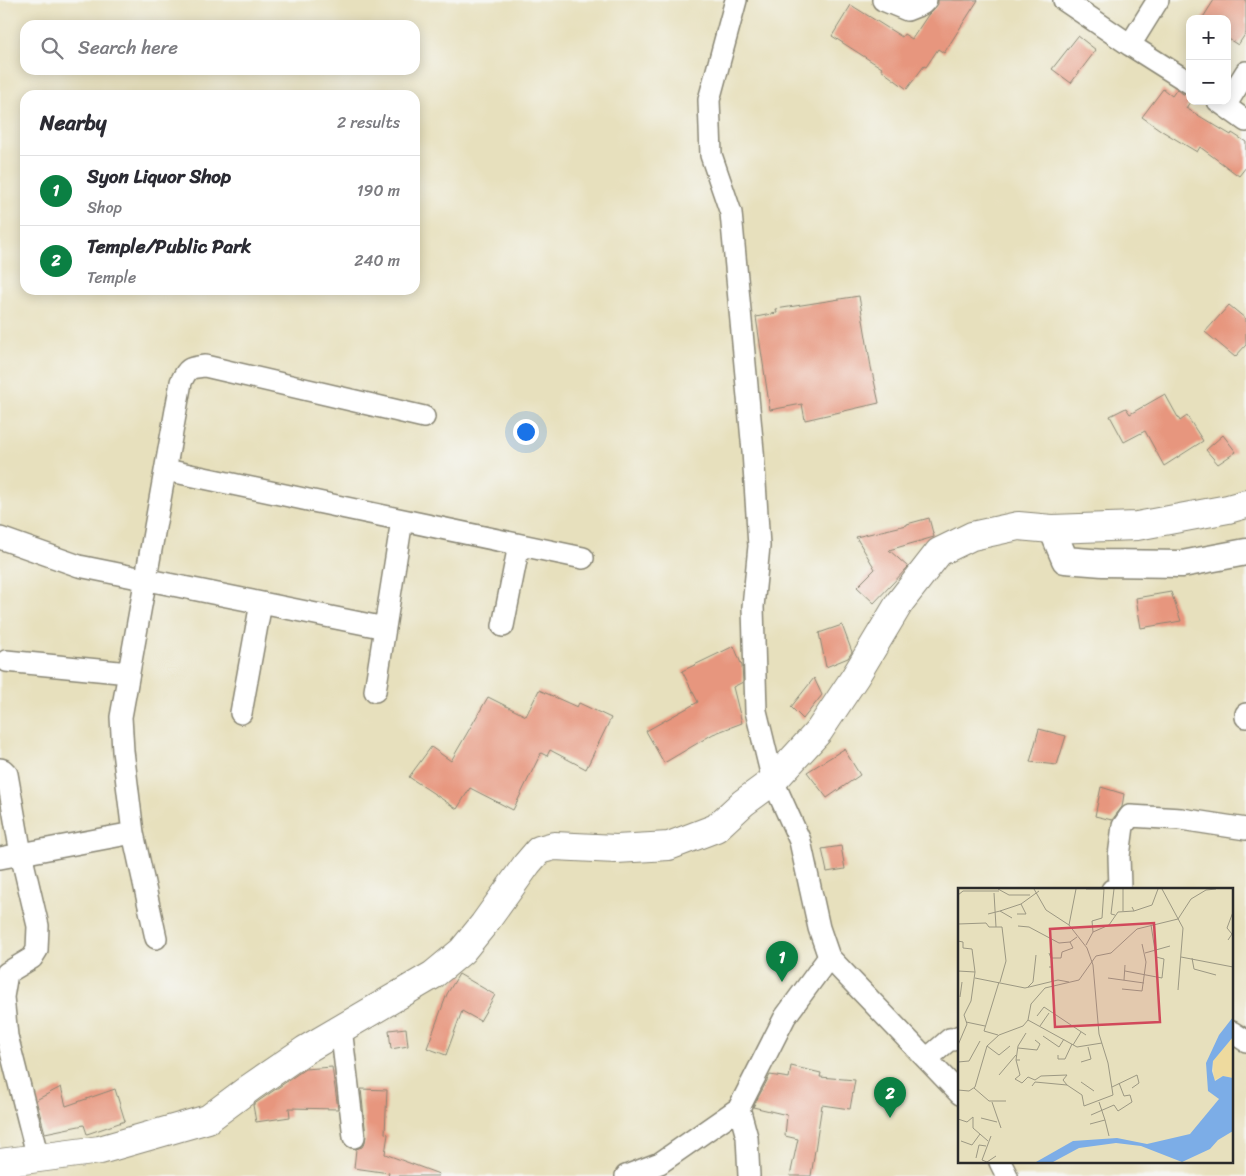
<!DOCTYPE html>
<meta charset="utf-8">
<style>
body{margin:0;font-family:Sriracha,sans-serif;background:#f2f2f3;color:#2b2b33}
.controls{position:absolute;right:15px;top:15px;display:grid;overflow:hidden;border-radius:10px;box-shadow:0 2px 12px #0003}
.controls button{width:45px;height:45px;display:grid;place-items:center;padding:0;border:0;border-bottom:1px solid #e1e1e2;background:#fff;color:#2b2b33;font:25px sans-serif}
.you{position:absolute;left:525px;top:431px;width:18px;height:18px;margin:-12px;border:4px solid #fff;border-radius:50%;background:#1a73e8;box-shadow:0 0 0 8px #1a73e833}
.badge{display:grid;place-items:center;width:32px;height:32px;border-radius:50%;background:#0b8043;color:#fff;font-size:16px;font-weight:700}
.pin{position:absolute;translate:-50% -41px;filter:drop-shadow(0 1px 2px #0008)}
.pin::after{content:'';position:absolute;top:26px;width:18px;height:15px;background:inherit;clip-path:polygon(0 0,100% 0,50% 100%)}
.list{margin:0;padding:0;list-style:none}
h2{display:flex;justify-content:space-between;align-items:center;height:65px;margin:0;padding:0 20px;font-size:21px}
h2 small{font-size:16px;font-weight:400;color:#7c7c81}
.list li{display:grid;grid-template-columns:32px 1fr auto;gap:15px;align-items:center;box-sizing:border-box;height:70px;padding:0 20px;border-top:1px solid #e1e1e2}
.list b{display:block;font-size:19px;white-space:nowrap}
.list p{margin:0;font-size:16px;white-space:nowrap;color:#7c7c81}
.list em{font-size:16px;font-style:normal;color:#7c7c81}
.icon{flex:none;width:28px;height:28px;fill:none;stroke:currentColor;stroke-width:2;stroke-linecap:round;stroke-linejoin:round}
.map{position:relative;flex:none;width:1246px;height:1176px;overflow:hidden}
.search{position:absolute;background:#fff;box-shadow:0 2px 12px #0003;left:20px;top:20px;width:400px;height:55px;display:flex;align-items:center;gap:12px;box-sizing:border-box;padding:0 18px;border-radius:15px;color:#7c7c81;font-size:19px}
.panel{position:absolute;background:#fff;box-shadow:0 2px 12px #0003;left:20px;top:90px;width:400px;height:205px;border-radius:15px}
.map>svg:first-child{display:block}
</style>
<div class="map">
<svg width="1246" height="1176" viewBox="0 0 1246 1176">
<rect width="100%" height="100%" fill="#f6f6f2"/>
<filter id="ink" filterUnits="userSpaceOnUse"><feTurbulence type="fractalNoise" baseFrequency=".02" numOctaves="2"/><feDisplacementMap in="SourceGraphic" scale="10" xChannelSelector="R" yChannelSelector="G"/><feConvolveMatrix kernelMatrix="1 2 1 2 8 2 1 2 1" color-interpolation-filters="sRGB"/></filter>
<filter id="wash" filterUnits="userSpaceOnUse"><feTurbulence type="fractalNoise" baseFrequency=".0096" numOctaves="4" result="noise"/><feDisplacementMap in="SourceGraphic" scale="20" xChannelSelector="R" yChannelSelector="G"/><feGaussianBlur stdDeviation="1.12" result="paint"/><feColorMatrix in="noise" values="0 0 0 0 0 0 0 0 0 0 0 0 0 0 0 0 0 1.4 0 .05"/><feComposite in="paint" operator="in"/></filter>
<g filter="url(#wash)">
<rect width="100%" height="100%" fill="#e7e0bd"/>
<g id="blocks">
<!-- building -->
<path fill="#e7967e" d="M938,0H978L944,53L938,49L926,67L924,66L907,89L881,70L882,68L832,36L851,5L902,37L904,34L912,39L928,15L935,8L938,4Z
M1214,0H1246V33L1238,45L1227,38V19H1202Z
M1078,36L1096,50L1071,83L1052,69Z
M1163,89L1172,96L1177,89L1183,94L1190,95V102L1186,108L1231,135L1232,133L1246,142V167L1239,176L1200,147L1197,152L1162,131L1142,117Z
M859,296L871,367L879,403L805,420L802,404L770,410L756,317L777,313L776,309Z
M1229,305L1246,319V345L1235,357L1205,332Z
M1165,394L1180,421L1187,416L1203,441L1164,466L1145,431L1124,442L1110,416L1126,408L1130,414Z
M1223,435L1236,452L1218,464L1206,450Z
M929,518L934,537L889,550L908,567L874,603L857,587L875,569L856,537L907,525V524Z
M1171,592L1181,621L1141,628L1136,598Z
M842,625L852,652L848,658L826,667L819,633Z
M734,646L742,666L743,682L733,687L742,723L713,734L664,763L646,731L698,702L682,671Z
M814,678L822,695L803,719L791,707Z
M539,690L577,707L579,703L611,718L586,769L550,750L547,756L541,753L513,810L470,788L457,809L409,777L431,747L451,761L488,697L526,716Z
M1039,729L1066,736L1057,765L1030,762Z
M844,749L860,775L827,798L807,772Z
M1101,787L1124,794L1122,807L1112,820L1095,816Z
M841,846L845,869L827,872L822,849Z
M459,974L495,995L480,1021L462,1011L446,1055L427,1048L447,994Z
M406,1028L408,1046L391,1049L389,1030Z
M791,1066L821,1073L820,1077L855,1080L850,1109L822,1105L811,1176H790L798,1139L785,1136L787,1115L753,1107L770,1075L789,1078Z
M332,1067L338,1109L289,1108L290,1117L256,1122L253,1105L260,1100L305,1069Z
M61,1087L66,1106L115,1089L125,1121L87,1134L84,1125L45,1133L36,1100Z
M361,1089L387,1090L385,1133L388,1134L385,1154L439,1174L438,1176H388L389,1173L354,1168L356,1149L362,1147L365,1142L366,1136Z"/>
</g>
</g>
<g filter="url(#ink)">
<use href="#blocks" fill-opacity="0" stroke="#898674" stroke-width="1"/>
<g fill="none" stroke-linecap="round" stroke-linejoin="round">
<defs>
<path id="minor" d="M736,0L709,100L711,155L731,213L753,451L759,546L753,607L756,711L773,781L800,841L819,928L829,957L960,1094
M883,0L907,10L922,4L926,0
M1064,0L1130,45L1190,83
M1130,45L1158,0
M1218,101L1246,121
M1225,106L1246,72
M166,470L583,558
M0,538L79,566L385,628
M503,626L519,545
M6,661L129,673
M375,691L402,520
M241,713L261,603
M1246,714V717
M0,769L3,770L7,774L21,854L38,926L37,950L32,958L7,973L3,997L7,1036L38,1158
M0,858L133,833
M1112,890L1120,888L1119,856L1123,826L1130,816L1181,819L1246,829
M156,938L133,833L123,751L121,717L181,382C188,367 190,368 205,366L424,417
M341,1028L354,1137
M1232,1032L1246,1041
M927,1059L950,1039L952,1040L960,1036
M739,1108L747,1137L749,1176
M1000,1162L1007,1176
M626,1176L660,1163L739,1108L785,1017L829,957"/>
<path id="tertiary" d="M1052,529L1065,560L1103,563L1182,564L1246,552"/>
<path id="secondary" d="M0,1163L100,1150L208,1119L251,1087L305,1050L433,975L462,951L484,924L527,864L539,850L554,846L616,849L669,846L716,828L743,803L773,781L819,731L855,677L900,602L939,552L972,536L1018,526L1052,529L1137,526L1228,509L1246,504"/>
</defs>
<!-- minor casing -->
<use href="#minor" stroke="#898674" stroke-width="24"/>
<!-- tertiary casing -->
<use href="#tertiary" stroke="#898674" stroke-width="29"/>
<!-- secondary casing -->
<use href="#secondary" stroke="#898674" stroke-width="30"/>
<!-- minor -->
<use href="#minor" stroke="#fff" stroke-width="21"/>
<!-- tertiary -->
<use href="#tertiary" stroke="#fff" stroke-width="26"/>
<!-- secondary -->
<use href="#secondary" stroke="#fff" stroke-width="28"/>
</g>
</g>
<!-- overview -->
<g transform="translate(958 888)">
<rect width="275" height="275" fill="#e7e0bd"/>
<path d="M275,149V190L265,188L256,192L255,173Z" fill="#eeda9e"/>
<path d="M275,129V149L255,173L254,183L257,193L265,188L275,190V243L260,252L252,261L224,274L183,258L158,255L121,260L95,274H78L115,253L159,250L189,256L232,246L261,211L250,203L248,175L261,147Z" fill="#7cade7"/>
<path fill="none" stroke="#9c9883" stroke-width="1" d="M40,1L51,7H72M76,1L88,22L111,37L129,60L135,77L141,146L150,175L155,207L126,218L124,207L109,197M128,1H146L144,30L134,33L135,44M156,1L153,26L157,27M165,1V23M204,1L225,40L220,102M36,5L38,39M0,7L5,3H41M42,23L63,16L81,3M176,23L194,17L200,1M30,26L42,23L54,30M59,26H68L63,16M0,36L28,35L31,39H44L48,73L42,94M111,37L118,1M60,38L71,39L101,55L112,54M270,52L274,46L269,40L275,24M0,53L5,54V60L14,61L17,84M128,57L135,44L151,37L160,24L176,23L174,19M91,65L93,70H103L104,64L115,60L112,54L119,49M187,65L212,58M223,69L275,79M234,70L236,81L258,87M91,79H94V93M0,83L17,84M167,83L204,90L206,71L198,69L193,37M17,90L67,100L100,92L111,94M150,90L186,95M166,92L167,77M70,99L75,94L78,67M164,101L184,103L188,74L184,56M2,109L4,94M79,128L86,119L128,147M70,132L119,159L144,155M8,134L27,138M82,138L91,125M40,147L26,143L41,94M85,148L101,159L106,151M0,157L9,136L6,127L13,113L17,84M115,157L123,144M29,158L41,167L52,158M60,160L79,162L82,156L77,152M100,167V171H107L114,156M58,172L62,187L57,191L64,195L70,189L77,192L83,188L109,187L105,192L109,197L77,194L74,198M62,172H58L60,158L68,145M0,174L11,173L22,153M123,174L133,171L130,159M41,187L58,167M123,194L136,203M154,199L179,187L181,195L174,200M16,200L31,213H48M0,202L11,203L17,199L29,158L41,147L65,138L70,132L73,116L87,100L121,92L138,68L153,65L179,41L220,31L233,11L248,2L258,1M34,214L43,240M133,227L156,217L160,223L174,214L172,207L166,208L161,195M23,230L39,234M0,231L9,234L15,229V240L30,253M147,232L151,248M132,236L147,232L141,214M33,248L24,272L29,274L38,268M3,253L14,257L22,246M18,270L21,257L28,258"/>
<path fill="#d1495b" fill-opacity="0.15" stroke="#d1495b" stroke-width="2.5" d="M196,35L202,134L97,139L92,41Z"/>
<rect width="275" height="275" fill="none" stroke="#2b2b2b" stroke-width="2.5"/>
</g>
</svg>
<div class="controls">
<button>+</button>
<button>−</button>
</div>
<div class="you"></div>
<div class="pin badge" style="left:782px;top:982px">1</div>
<div class="pin badge" style="left:890px;top:1118px">2</div>
<div class="search"><svg class="icon" aria-label="search" viewBox="0 0 24 24"><circle cx="10" cy="10" r="6"/><path d="M15 15l6 6"/></svg>Search here</div>
<section class="panel">
<h2>Nearby<small>2 results</small></h2>
<ul class="list">
<li><span class="badge">1</span><div><b>Syon Liquor Shop</b><p>Shop</p></div><em>190 m</em></li>
<li><span class="badge">2</span><div><b>Temple/Public Park</b><p>Temple</p></div><em>240 m</em></li>
</ul>
</section>
</div>
